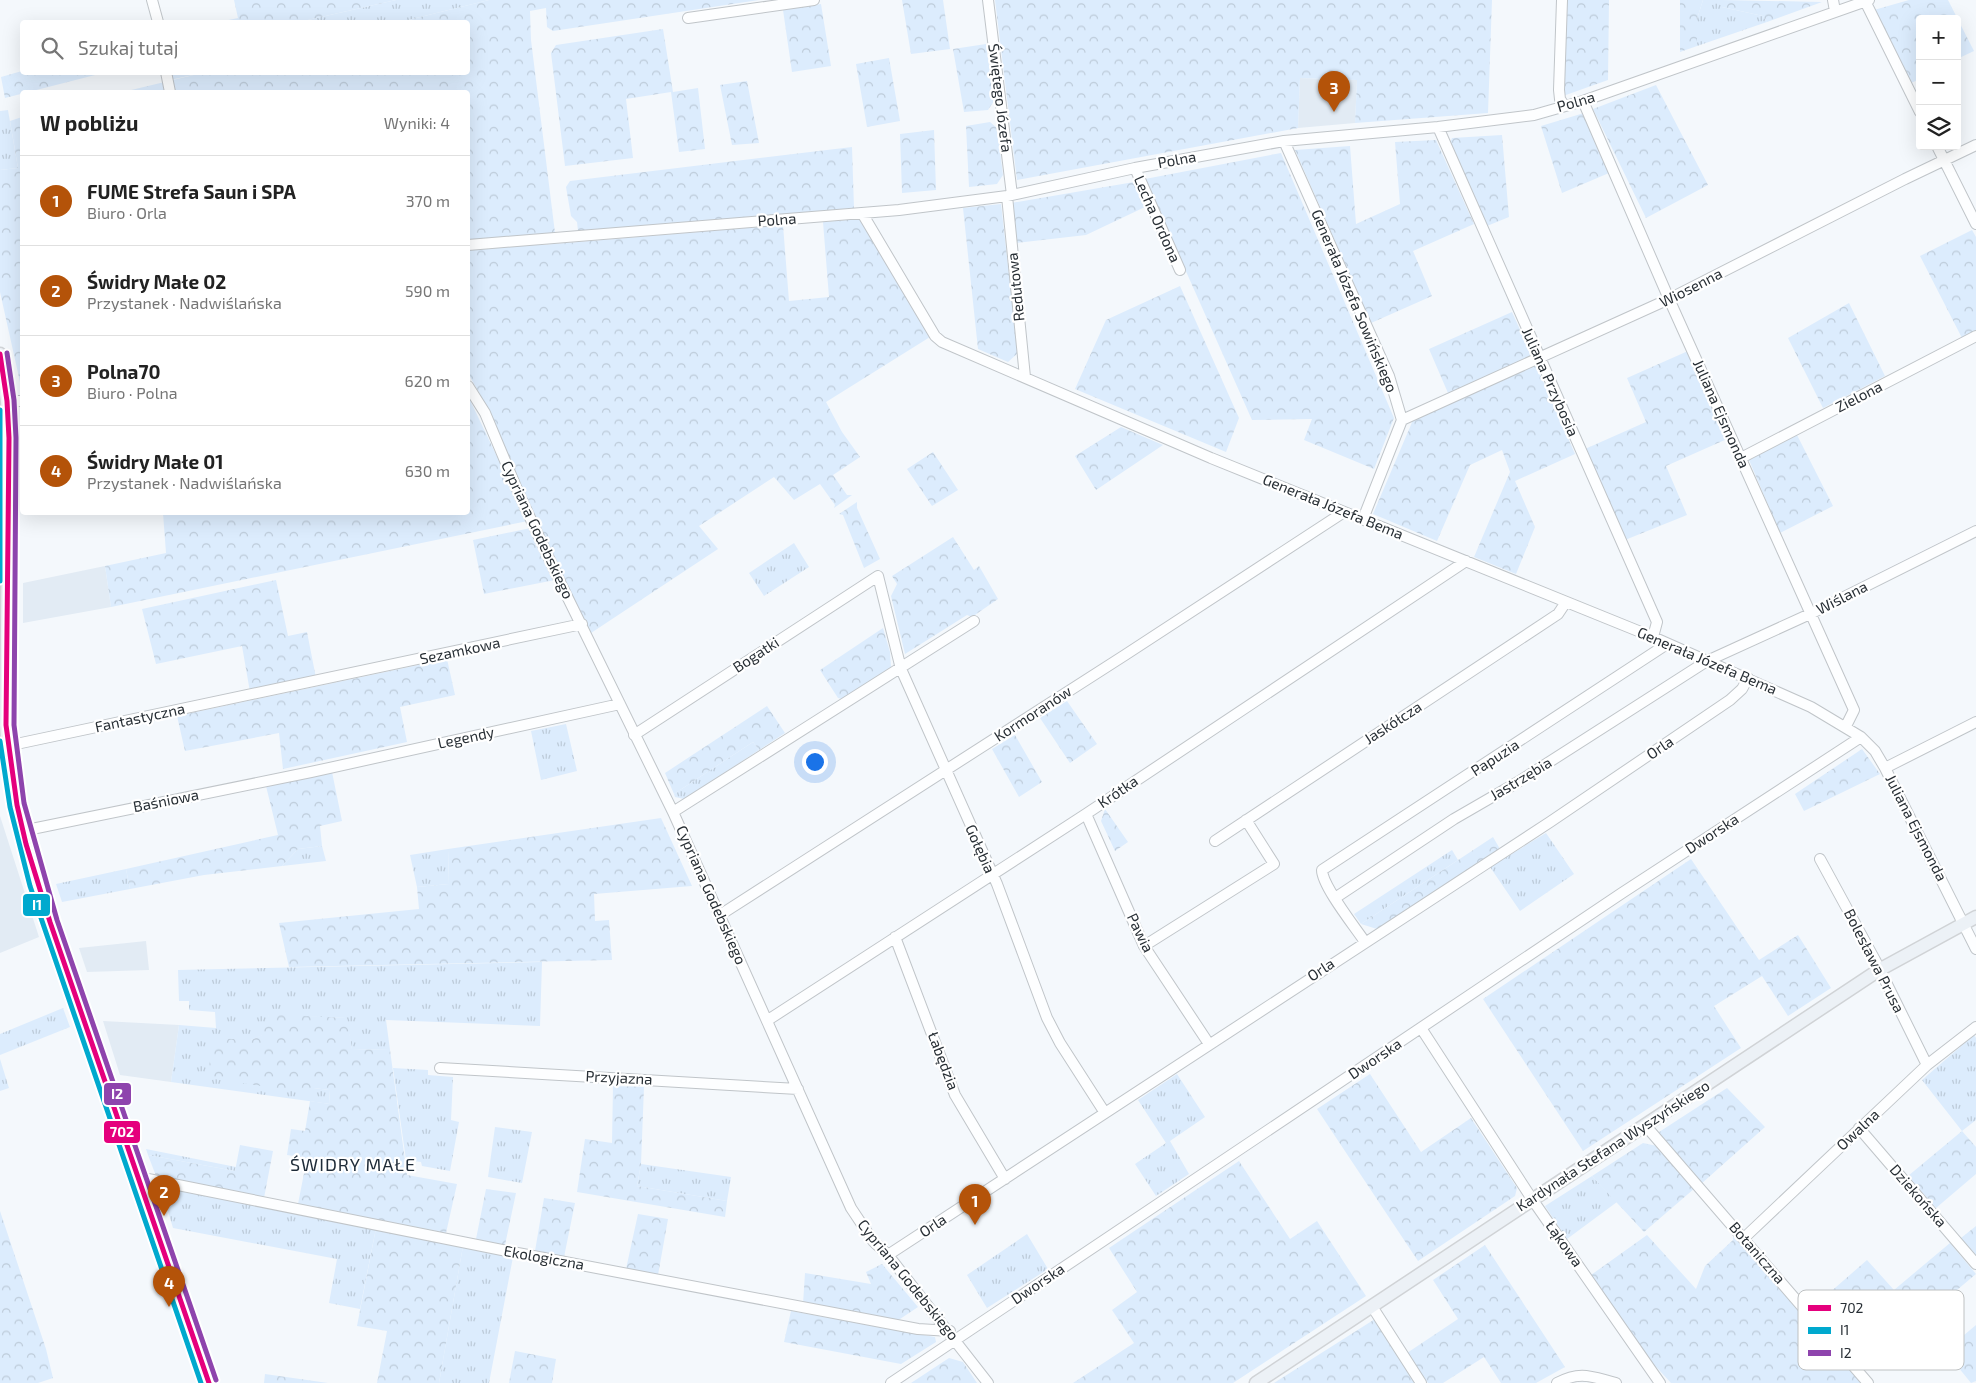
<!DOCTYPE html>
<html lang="pl">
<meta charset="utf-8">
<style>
body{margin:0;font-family:"Exo 2",sans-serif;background:#f6f6f6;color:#222}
.controls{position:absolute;right:15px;top:15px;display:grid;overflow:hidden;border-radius:5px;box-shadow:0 5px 20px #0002}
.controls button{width:45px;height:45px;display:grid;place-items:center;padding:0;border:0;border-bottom:1px solid #e0e0e0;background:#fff;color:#222;font:25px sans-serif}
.you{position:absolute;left:814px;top:761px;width:18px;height:18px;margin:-12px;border:4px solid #fff;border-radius:50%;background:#1a73e8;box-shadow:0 0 0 8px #1a73e833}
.badge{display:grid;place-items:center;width:32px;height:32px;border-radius:50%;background:#b45309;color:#fff;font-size:16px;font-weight:700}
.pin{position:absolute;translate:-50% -41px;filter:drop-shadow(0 1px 2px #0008)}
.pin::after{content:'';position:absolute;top:26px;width:18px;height:15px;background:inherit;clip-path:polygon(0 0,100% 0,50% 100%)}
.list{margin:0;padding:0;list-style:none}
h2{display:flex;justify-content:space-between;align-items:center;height:65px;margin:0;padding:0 20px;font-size:21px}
h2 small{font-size:16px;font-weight:400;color:#767676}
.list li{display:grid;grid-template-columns:32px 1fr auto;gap:15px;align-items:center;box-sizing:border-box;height:90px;padding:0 20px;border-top:1px solid #e0e0e0}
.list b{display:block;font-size:19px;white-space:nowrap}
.list p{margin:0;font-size:16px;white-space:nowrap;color:#767676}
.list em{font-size:16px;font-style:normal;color:#767676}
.icon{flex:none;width:28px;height:28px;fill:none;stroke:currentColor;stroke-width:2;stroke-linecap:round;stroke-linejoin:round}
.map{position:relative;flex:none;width:1976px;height:1383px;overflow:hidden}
.search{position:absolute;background:#fff;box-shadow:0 5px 20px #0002;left:20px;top:20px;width:450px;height:55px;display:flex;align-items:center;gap:12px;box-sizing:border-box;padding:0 18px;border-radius:5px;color:#767676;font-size:19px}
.panel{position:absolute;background:#fff;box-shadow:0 5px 20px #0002;left:20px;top:90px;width:450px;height:425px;border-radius:5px}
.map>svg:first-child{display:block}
</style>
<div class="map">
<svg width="1976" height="1383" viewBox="0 0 1976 1383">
<defs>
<pattern id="grass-tufts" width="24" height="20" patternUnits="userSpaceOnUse" patternTransform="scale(1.25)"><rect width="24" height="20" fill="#dcecfd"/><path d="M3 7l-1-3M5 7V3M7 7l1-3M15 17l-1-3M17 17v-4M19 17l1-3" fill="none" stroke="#bdcbd9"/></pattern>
<pattern id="forest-crowns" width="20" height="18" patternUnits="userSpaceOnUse" patternTransform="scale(1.25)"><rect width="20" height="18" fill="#dcecfd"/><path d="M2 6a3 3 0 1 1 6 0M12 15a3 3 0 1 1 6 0" fill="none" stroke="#bdcbd9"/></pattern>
</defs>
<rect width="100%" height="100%" fill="#f4f8fc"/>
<!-- built -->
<path fill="#e2ebf4" d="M1300,78L1357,80L1355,123L1298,128Z
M105,566L111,607L23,623V583Z
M0,816L39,937L0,953Z
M146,941L149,970L87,972L79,948Z
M103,1021L179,1025L171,1082L120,1075Z"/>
<!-- grass -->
<path fill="url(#grass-tufts)" d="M396,0H489L400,22H299Z
M1703,0H1722V7L1763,16L1767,22L1697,46V19Z
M169,72L202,73L170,80Z
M8,110L18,168L0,170V111Z
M794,543L809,567L764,596L749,573Z
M566,724L577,771L541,780L531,731Z
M753,742L759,750L684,799L675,797L674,794Z
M1546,833L1574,874L1520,911L1490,867Z
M322,846L326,861L282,866L298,849Z
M448,849L449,884L417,887L410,855Z
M1452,850L1458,860L1361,924L1354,914Z
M126,869L130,889L62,902L56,884Z
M542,962L540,1026L386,1020L390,1050L352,1049L346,1018L269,1015L263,1035L251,1040L314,1088L329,1090L330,1104L171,1082L179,1025L216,1028L215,1012L189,1010V1001H179L178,970Z
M63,1008L70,1027L0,1055V1034Z
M1974,1035L1976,1038V1120L1962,1131L1922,1080Z
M0,1059L9,1088L0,1091Z
M393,1068L428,1070V1075L453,1077L451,1120L459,1122L450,1171L422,1166L421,1162L406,1160Z
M1177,1074L1205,1117L1170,1141L1189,1174L1156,1196L1135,1164L1166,1143L1138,1100Z
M495,1127L532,1132L522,1183L488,1177Z
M146,1149L236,1167L235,1171L148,1155Z
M641,1164L731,1177L727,1201L637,1186Z
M1592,1176L1617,1202L1567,1239L1545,1206Z
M160,1185L376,1228L360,1309L329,1303L337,1259L173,1228Z
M1027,1234L1048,1269L987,1308L967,1275Z
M463,1246L513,1257L489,1383H439Z"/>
<!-- forest -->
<path fill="url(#forest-crowns)" d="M234,0H396L299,22H219L238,18Z
M489,0H759L553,31L547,27L546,8L530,11L531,40L555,233L468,240V92H123L202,73L468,72V22H400Z
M902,0H943L950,49L911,54Z
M995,0H1492L1488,113L1355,123L1357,80L1300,78L1298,128L1017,180Z
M1567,0H1609L1608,80L1563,96Z
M1680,0H1703L1697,19V46L1680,52Z
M1722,0L1822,2L1767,22L1763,16L1722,7Z
M1909,0H1948L1974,51L1957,59V19H1920V79L1911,83L1874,10Z
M821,4L831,66L792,72L783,10Z
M663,29L673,92L698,88L705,149L679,152L671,92L626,99L633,158L565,166L551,53L556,45Z
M986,44L994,101L988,110L964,112L953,49Z
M889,58L900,121L867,127L856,64Z
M22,71V72L103,73L5,98L1,77Z
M747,81L759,143L732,145L720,85Z
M1656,85L1708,185L1646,218L1593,109Z
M1584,113L1609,173L1562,193L1541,126Z
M22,117V391L0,292V170L18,168L10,121Z
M990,122L997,128L1003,175L997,184L969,187L966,126Z
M934,130L936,190L902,193L900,134Z
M1502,135L1509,217L1487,226L1450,143L1452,138Z
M1436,140L1474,224L1413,251L1432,296L1371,323L1295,150L1350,146L1356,224L1400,204L1395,142Z
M852,147L854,208L578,231L577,222L571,216L566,187L570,181Z
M1281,153L1394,418L1374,469L1304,440L1312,419L1252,420L1145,179Z
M1134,182L1145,207L1086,235L1016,243L1011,203Z
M1001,204L1018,353L1008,362L978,349L963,208Z
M860,219L930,337L826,402L842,432L860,457L833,475L847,495H852L834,508L835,505L820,484L794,500L774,477L699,526L718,549L591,633L562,577L481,396L470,377L468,369V249L510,244L542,245L783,225L789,301L829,297L823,222Z
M1972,230L1976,237V331L1962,338L1920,256Z
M1180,286L1239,418L1226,452L1075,389L1106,320Z
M1849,303L1885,376L1823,408L1788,338Z
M1512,312L1532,356L1448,393L1429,349Z
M1688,351L1727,439L1666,466L1687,515L1625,540L1585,449L1646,422L1627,378Z
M1536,365L1575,454L1515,481L1535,527L1516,574L1474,557L1510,472L1502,450L1470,465L1437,541L1373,514L1413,420Z
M468,396L528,521L111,607L105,566L166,553L163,513L468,512Z
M1121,427L1163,445L1096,490L1075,456Z
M1797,435L1833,506L1780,533L1749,460Z
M933,452L958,490L932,506L907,469Z
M857,502V508L880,559L864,568L843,515L839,514Z
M531,528L555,580L484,594L473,540Z
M953,537L974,570L979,566L998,599L972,617L967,615L905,654L891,596L897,584L892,576Z
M276,580L288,636L307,632L316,678L250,692L242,646L156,664L142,609Z
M883,628L890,652L891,667L842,699L838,698L820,670Z
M447,659L455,695L400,707L407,742L283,769L279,733L185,751L177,716Z
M1067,701L1097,744L1070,763L1040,718Z
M767,706L785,733L759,750L753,742L674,794L665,773Z
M1015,735L1042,782L1019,797L992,749Z
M1862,749L1880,774L1804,811L1795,794Z
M332,772L342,821L320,826L322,846L298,849L282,866L204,875L130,889L126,869L278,835L266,786Z
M1105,809L1128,842L1115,851L1101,821Z
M661,818L692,886L594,894L595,921L609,920L612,960L289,967L279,923L419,909L417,887L449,884L448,849Z
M1493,837L1500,849L1377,929L1361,924Z
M1691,859L1759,960L1798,935L1831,988L1788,1016L1762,976L1714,1006L1741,1048L1583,1151L1483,999Z
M269,1014L347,1018L352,1049L390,1050L407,1175L457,1184L446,1233L298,1204L307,1158L287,1155L291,1129L305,1131L310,1101L330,1104L329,1090L314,1088L309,1093L207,1078L214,1038L251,1040L262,1035Z
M1370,1074L1421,1152L1471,1118L1517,1188L1515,1196L1418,1261L1317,1109Z
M613,1086L644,1087L641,1164L637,1186L727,1201L725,1217L577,1192L585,1139L612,1143Z
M1727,1088L1765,1127L1701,1184L1656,1134Z
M1962,1131L1976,1147V1174L1936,1208L1908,1176Z
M1643,1143L1657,1146L1695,1188L1644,1232L1592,1176Z
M240,1145L273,1151L264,1198L156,1176L148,1155L235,1171Z
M1239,1161L1290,1239L1317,1221L1366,1296L1233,1383H1073L1134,1343L1112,1310L1137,1292L1109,1248Z
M486,1189L516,1193L505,1245L476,1239Z
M544,1198L575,1203L564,1257L535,1251Z
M0,1211L46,1349L53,1378L38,1383H0Z
M638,1214L668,1219L658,1275L626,1269Z
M1976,1226V1256L1961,1238Z
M376,1228L463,1246L439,1383H377L387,1331L357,1326Z
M1733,1230L1861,1383H1671L1648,1358L1591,1275L1647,1235L1696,1289L1705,1266L1733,1240Z
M1950,1243L1976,1274L1920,1321L1894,1291L1838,1338L1812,1308L1867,1260L1894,1290Z
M1485,1245L1565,1367L1536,1383H1501L1484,1357L1443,1383H1428L1407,1353L1458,1319L1433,1280Z
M882,1264L918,1307L900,1319L893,1321L803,1304L805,1273L871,1284L866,1272Z
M791,1311L935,1337L936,1342L901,1364L784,1342Z
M1375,1319L1417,1383H1274Z
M1976,1325V1381L1971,1383L1945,1351Z
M515,1351L556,1359L552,1383H509Z
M949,1358L963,1362L977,1383H911Z
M265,1374L328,1383H264Z"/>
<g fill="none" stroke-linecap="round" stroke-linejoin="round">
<defs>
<path id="minor" d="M152,0L158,22
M988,0L1012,195
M1562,0L1559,90L1560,99L1564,105
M1833,0L1835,11
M1865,1L1920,112
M688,18L814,0
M166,72L170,92
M1583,101L1669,299L1854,710L1846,726
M1438,127L1657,622L1653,637
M1284,141L1389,376L1402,420L1363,519
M1937,146L1976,224
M1135,168L1180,270
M1007,196L1025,377
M862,213L935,336L942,342L1211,458L1653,637L1811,707L1861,737L1875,751L1885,768L1976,949
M468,245L899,210L1007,196L1135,168L1284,141L1438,127L1534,115L1583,101L1869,0
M468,386L485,413L519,494L561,584L673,812L851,1208L873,1241L888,1255L988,1383
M7,401H22
M1402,420L1669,299L1905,179L1976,145
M1741,458L1976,336
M634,735L878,576L901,669L997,884L1047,1018L1060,1043L1105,1113
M7,746L582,624
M1885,768L1976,722
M673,812L974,621
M1086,814L1144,946L1209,1044
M22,831L311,772L620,704
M1215,841L1558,614L1566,602
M1820,859L1875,960L1927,1065
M1335,898L1454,819L1518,782L1707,661L1810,614L1976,531
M720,915L1125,655L1344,512
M895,937L955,1095L1005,1179
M1365,942C1355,927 1322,886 1322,870L1667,644
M1144,946L1274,864L1246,820
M768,1020L1086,814L1466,561
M1421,1028L1532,1199L1660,1383
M440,1068L798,1089
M1645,1125L1868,1383
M1859,1128L1976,1264
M140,1181L148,1179L507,1251L918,1329L950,1331
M1744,1238L1927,1065L1976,1027
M888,1255L1550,822L1730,700L1742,689L1748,678
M1373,1308L1421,1383
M891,1383L1622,893L1861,737
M1557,1383C1581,1370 1592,1377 1616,1383"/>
<path id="major" d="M0,354L7,401L9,438L6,725C12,833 56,935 91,1037C130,1152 167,1268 209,1383
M1256,1383L1879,970L1976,917"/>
</defs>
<!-- minor casing -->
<use href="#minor" stroke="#c0c5c9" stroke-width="12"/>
<!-- major casing -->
<use href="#major" stroke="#d0d3d6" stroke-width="15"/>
<!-- minor -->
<use href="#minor" stroke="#fdfeff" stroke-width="10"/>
<!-- major -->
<use href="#major" stroke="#ecf1f6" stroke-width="12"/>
<defs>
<path id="bus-1" d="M0,354L7,401L9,438L6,725L17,805L26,844L50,922L209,1383"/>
<path id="bus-2" d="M0,410V581
M0,741L10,807L30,886L201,1383"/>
<path id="bus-3" d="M7,353L14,400L16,438L14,725L24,803L57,920L216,1380"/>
</defs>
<!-- bus-1 casing -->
<use href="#bus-1" stroke="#fff" stroke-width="9"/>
<!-- bus-2 casing -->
<use href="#bus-2" stroke="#fff" stroke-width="9"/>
<!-- bus-3 casing -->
<use href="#bus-3" stroke="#fff" stroke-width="9"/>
<!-- bus-1 -->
<use href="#bus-1" stroke="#e5007d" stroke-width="5"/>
<!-- bus-2 -->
<use href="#bus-2" stroke="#00a9ce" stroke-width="5"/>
<!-- bus-3 -->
<use href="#bus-3" stroke="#8e44ad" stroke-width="5"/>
</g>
<g text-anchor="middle" stroke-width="4.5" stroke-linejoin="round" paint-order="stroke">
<!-- street labels -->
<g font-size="15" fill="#282f35" stroke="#fff">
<text transform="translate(1000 98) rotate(83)" y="5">Świętego Józefa</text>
<text transform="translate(1576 102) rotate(-16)" y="5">Polna</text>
<text transform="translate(1177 160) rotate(-10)" y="5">Polna</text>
<text transform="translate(1157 219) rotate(66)" y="5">Lecha Ordona</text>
<text transform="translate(777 220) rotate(-4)" y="5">Polna</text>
<text transform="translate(1016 287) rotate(-96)" y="5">Redutowa</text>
<text transform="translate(1691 288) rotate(-27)" y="5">Wiosenna</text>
<text transform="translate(1354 301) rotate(67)" y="5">Generała Józefa Sowińskiego</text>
<text transform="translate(1550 382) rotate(66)" y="5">Juliana Przybosia</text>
<text transform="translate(1859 397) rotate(-27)" y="5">Zielona</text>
<text transform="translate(1721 414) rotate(66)" y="5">Juliana Ejsmonda</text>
<text transform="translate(1333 507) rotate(22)" y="5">Generała Józefa Bema</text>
<text transform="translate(537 530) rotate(65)" y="5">Cypriana Godebskiego</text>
<text transform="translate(1842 598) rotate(-27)" y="5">Wiślana</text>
<text transform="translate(460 651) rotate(-12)" y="5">Sezamkowa</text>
<text transform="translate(756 655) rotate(-33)" y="5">Bogatki</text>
<text transform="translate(1707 661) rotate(23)" y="5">Generała Józefa Bema</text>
<text transform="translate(1033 714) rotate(-33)" y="5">Kormoranów</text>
<text transform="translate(140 718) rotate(-12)" y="5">Fantastyczna</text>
<text transform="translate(1393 723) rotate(-33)" y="5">Jaskółcza</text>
<text transform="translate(466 738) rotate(-12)" y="5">Legendy</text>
<text transform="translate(1660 748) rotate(-34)" y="5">Orla</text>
<text transform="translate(1495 758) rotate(-33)" y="5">Papuzia</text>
<text transform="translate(1521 779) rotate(-31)" y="5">Jastrzębia</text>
<text transform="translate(1118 792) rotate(-34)" y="5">Krótka</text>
<text transform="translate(166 801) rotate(-11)" y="5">Baśniowa</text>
<text transform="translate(1916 828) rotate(63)" y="5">Juliana Ejsmonda</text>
<text transform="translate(1712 834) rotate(-33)" y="5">Dworska</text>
<text transform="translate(980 849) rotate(66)" y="5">Gołębia</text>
<text transform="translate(711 895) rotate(66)" y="5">Cypriana Godebskiego</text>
<text transform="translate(1140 933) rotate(64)" y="5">Pawia</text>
<text transform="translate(1874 961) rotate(63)" y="5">Bolesława Prusa</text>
<text transform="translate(1321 970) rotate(-33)" y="5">Orla</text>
<text transform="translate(1375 1059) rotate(-34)" y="5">Dworska</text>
<text transform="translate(943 1061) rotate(69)" y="5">Łabędzia</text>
<text transform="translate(619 1078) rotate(3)" y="5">Przyjazna</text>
<text transform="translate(1858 1130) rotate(-43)" y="5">Owalna</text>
<text transform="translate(1613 1146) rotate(-33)" y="5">Kardynała Stefana Wyszyńskiego</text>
<text transform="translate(1918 1196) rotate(49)" y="5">Dziekońska</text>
<text transform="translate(933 1226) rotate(-33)" y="5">Orla</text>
<text transform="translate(1564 1244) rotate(55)" y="5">Łąkowa</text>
<text transform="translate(1757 1253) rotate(49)" y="5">Botaniczna</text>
<text transform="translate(544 1258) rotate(10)" y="5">Ekologiczna</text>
<text transform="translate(908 1280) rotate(51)" y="5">Cypriana Godebskiego</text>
<text transform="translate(1038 1284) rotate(-34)" y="5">Dworska</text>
</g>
<!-- quarter labels -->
<g font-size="18" letter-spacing="1" fill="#1e2b38" stroke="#fff">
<text x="353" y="1171">ŚWIDRY MAŁE</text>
</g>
</g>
<!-- legend -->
<rect x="1798" y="1290" width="166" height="80" rx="8" fill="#fff" stroke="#bec1c2" stroke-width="1"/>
<rect x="1808" y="1305" width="23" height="6" fill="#e5007d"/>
<rect x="1808" y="1327" width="23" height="7" fill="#00a9ce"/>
<rect x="1808" y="1350" width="23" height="6" fill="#8e44ad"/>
<g font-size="14" fill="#282f35">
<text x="1840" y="1313">702</text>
<text x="1840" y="1335">I1</text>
<text x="1840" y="1358">I2</text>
</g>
<g stroke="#fff" stroke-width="2">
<rect x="22" y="893" width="29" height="24" rx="5" fill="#00a9ce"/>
<rect x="103" y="1082" width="29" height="24" rx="5" fill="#8e44ad"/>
<rect x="103" y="1120" width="38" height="24" rx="5" fill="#e5007d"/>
</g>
<g font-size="14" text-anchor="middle" font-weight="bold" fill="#fff">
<text x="37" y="910">I1</text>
<text x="117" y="1099">I2</text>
<text x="122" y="1137">702</text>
</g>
</svg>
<div class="controls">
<button>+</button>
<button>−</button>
<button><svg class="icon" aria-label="layers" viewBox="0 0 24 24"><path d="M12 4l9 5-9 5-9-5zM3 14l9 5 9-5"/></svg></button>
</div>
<div class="you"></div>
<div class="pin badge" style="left:975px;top:1225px">1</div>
<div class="pin badge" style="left:164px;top:1216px">2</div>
<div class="pin badge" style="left:1334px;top:112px">3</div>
<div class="pin badge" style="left:169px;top:1307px">4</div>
<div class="search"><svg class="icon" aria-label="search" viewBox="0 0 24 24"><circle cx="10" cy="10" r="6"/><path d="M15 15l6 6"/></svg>Szukaj tutaj</div>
<section class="panel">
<h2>W pobliżu<small>Wyniki: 4</small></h2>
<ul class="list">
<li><span class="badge">1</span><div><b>FUME Strefa Saun i SPA</b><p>Biuro · Orla</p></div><em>370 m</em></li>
<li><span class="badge">2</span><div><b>Świdry Małe 02</b><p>Przystanek · Nadwiślańska</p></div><em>590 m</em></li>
<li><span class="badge">3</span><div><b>Polna70</b><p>Biuro · Polna</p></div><em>620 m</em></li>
<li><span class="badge">4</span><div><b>Świdry Małe 01</b><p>Przystanek · Nadwiślańska</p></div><em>630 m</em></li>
</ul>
</section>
</div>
